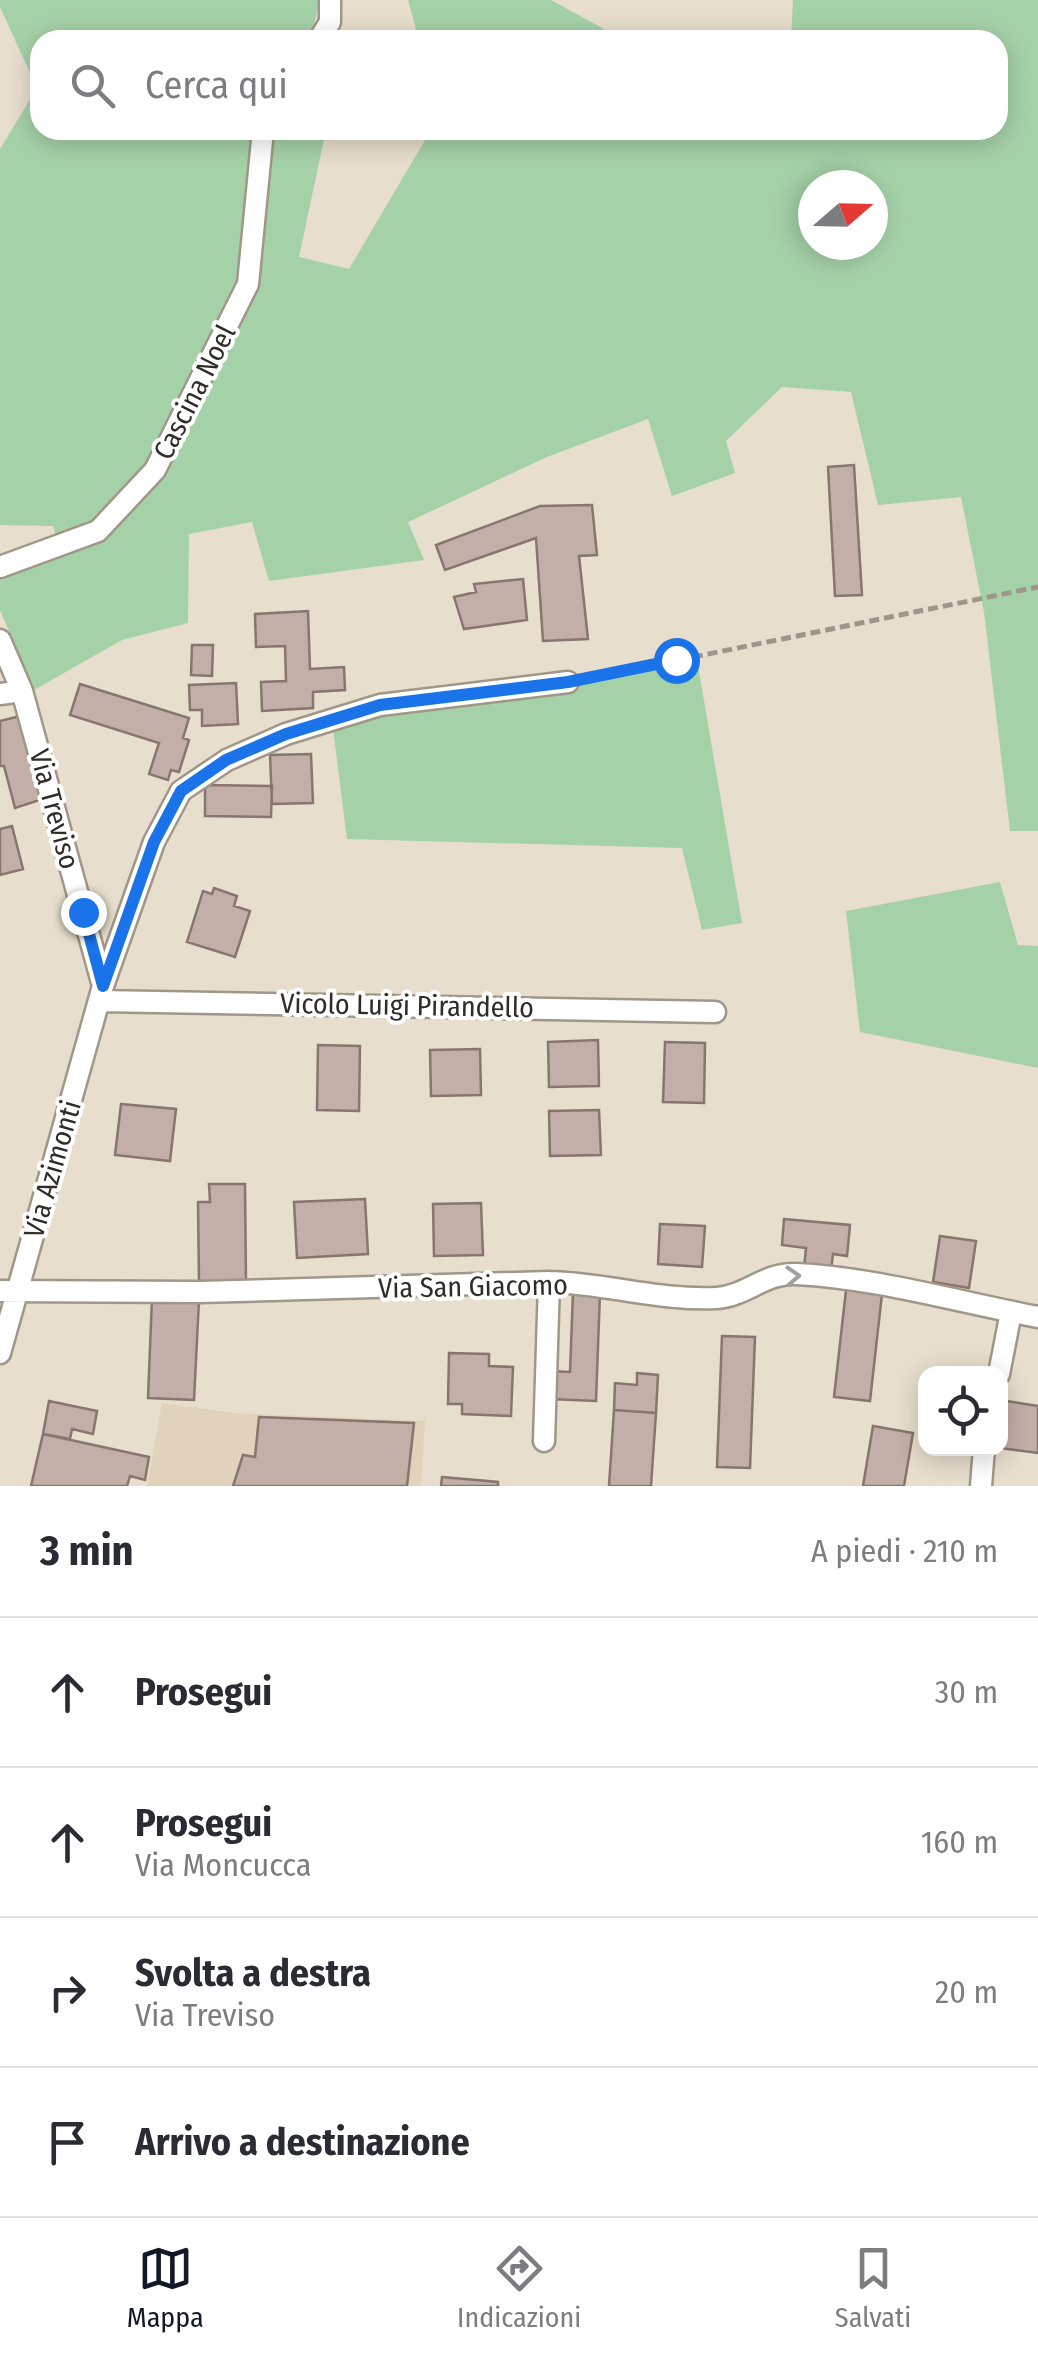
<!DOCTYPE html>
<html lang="it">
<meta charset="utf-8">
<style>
body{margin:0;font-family:"Fira Sans Condensed",sans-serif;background:#f2f2f3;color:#2b2b33}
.controls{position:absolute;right:30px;bottom:30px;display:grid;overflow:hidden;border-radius:20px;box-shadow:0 5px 25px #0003}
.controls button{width:90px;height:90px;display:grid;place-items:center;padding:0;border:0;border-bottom:2px solid #e1e1e2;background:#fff;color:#2b2b33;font:50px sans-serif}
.compass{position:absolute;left:798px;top:170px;width:90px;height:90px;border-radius:50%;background:#fff;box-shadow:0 5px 25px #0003;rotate:70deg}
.stop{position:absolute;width:30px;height:30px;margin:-22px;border:8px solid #1a73e8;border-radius:50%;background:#fff}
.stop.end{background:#1a73e8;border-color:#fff;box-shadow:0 2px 10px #0008}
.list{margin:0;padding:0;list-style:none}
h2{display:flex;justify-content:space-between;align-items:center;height:130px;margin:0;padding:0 40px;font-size:42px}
h2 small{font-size:32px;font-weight:400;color:#7c7c81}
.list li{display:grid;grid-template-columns:65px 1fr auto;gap:30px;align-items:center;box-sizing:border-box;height:150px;padding:0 40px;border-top:2px solid #e1e1e2}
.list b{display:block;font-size:38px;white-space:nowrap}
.list p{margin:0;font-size:32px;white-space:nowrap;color:#7c7c81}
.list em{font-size:32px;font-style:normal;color:#7c7c81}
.icon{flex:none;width:55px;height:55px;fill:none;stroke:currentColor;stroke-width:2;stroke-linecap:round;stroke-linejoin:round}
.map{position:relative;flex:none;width:1038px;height:1486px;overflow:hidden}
.search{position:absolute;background:#fff;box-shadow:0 5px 25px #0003;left:30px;right:30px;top:30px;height:110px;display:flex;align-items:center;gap:25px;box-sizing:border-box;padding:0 35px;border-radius:30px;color:#7c7c81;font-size:38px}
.sheet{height:730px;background:#fff}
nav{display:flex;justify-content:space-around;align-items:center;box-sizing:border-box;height:140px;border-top:2px solid #e1e1e2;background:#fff;font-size:28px;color:#7c7c81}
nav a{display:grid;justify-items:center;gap:5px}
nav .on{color:#111827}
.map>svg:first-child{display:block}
</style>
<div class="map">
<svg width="1038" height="1486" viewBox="0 0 1038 1486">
<rect width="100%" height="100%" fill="#e8decd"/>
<!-- built -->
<path fill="#e1d2bb" d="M162,1403L233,1413L425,1421L421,1486H147Z"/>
<!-- green -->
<path fill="#a5d1a8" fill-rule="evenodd" d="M0,0H320L310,40H40V130H326L299,257L349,269L431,130H998V40H791L793,0H1038V831H1010L984,612L961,497L878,505L851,392L782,387L726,441L735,473L672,496L648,419L547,457L408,522L424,560L269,581L252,522L189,534L188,623L122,640L34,690L0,610V579L61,554L53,526L0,525V149L37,88L0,7ZM813,185H873V245H813Z
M408,0H551L624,40H419Z
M696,654L742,923L702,930L682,848L347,839L332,721L438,698Z
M1000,882L1018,945L1038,946V1068L860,1032L846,911Z"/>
<!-- building -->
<path fill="#c2afa8" stroke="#87756e" stroke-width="2.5" d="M854,465L862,595L835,596L828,467Z
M592,505L597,555L579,556L588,639L543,641L536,538L445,570L436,545L540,506Z
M523,579L527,620L464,629L454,597L476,592L474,584Z
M308,611L310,669L344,667L345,690L313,692V708L262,711L261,682L286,681L285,646L256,647L255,614Z
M192,645H213L212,676L191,675Z
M236,683L238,724L202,726V710H190L189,685Z
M80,684L189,718L183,738L189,740L179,772L171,770L168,780L149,774L159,743L70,715Z
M20,716L40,800L15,808L4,766H0V721Z
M311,754L313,803L272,804L270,755Z
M205,785L272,786L271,817L205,816Z
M12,826L23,869L0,875V829Z
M214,888L237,896L234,906L250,911L235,957L187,942L203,891L212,894Z
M598,1040L599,1086L549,1087L548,1042Z
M665,1042L705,1043L704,1103L663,1102Z
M318,1045L360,1046L359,1111L317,1110Z
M480,1049L481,1095L431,1096L430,1050Z
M121,1104L176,1109L170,1161L115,1155Z
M599,1110L601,1155L550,1156L549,1111Z
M209,1184H245L246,1282H199L198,1202H210Z
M365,1199L368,1254L297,1258L294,1202Z
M481,1203L483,1255L434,1256L433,1204Z
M784,1219L850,1225L847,1256L833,1254L831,1271L804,1268L806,1248L782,1245Z
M660,1224L705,1226L702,1267L658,1264Z
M940,1236L976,1241L969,1288L933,1282Z
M846,1290L882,1294L870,1401L834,1397Z
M573,1292L600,1293L596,1401L550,1399L552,1371L570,1372Z
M152,1298L199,1300L194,1400L148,1398Z
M722,1336L755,1337L750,1468L717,1467Z
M449,1353L489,1354V1366L513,1367L511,1416L462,1414V1404H448Z
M637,1373L658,1375L656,1413L614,1410L615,1383L637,1385Z
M1000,1400L1038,1406V1453L1000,1448Z
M49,1401L97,1411L93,1434L72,1429L70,1439L43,1434Z
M614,1410L656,1413L651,1486H609Z
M259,1417L414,1423L407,1486H233L243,1455L255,1457Z
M873,1426L913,1433L904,1486H863Z
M43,1434L149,1457L145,1480L130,1476L127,1486H31Z
M442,1477L498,1482V1486H441Z"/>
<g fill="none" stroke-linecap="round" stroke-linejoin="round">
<defs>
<path id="street" d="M319,40L330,22V0
M0,567L98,531L155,470L248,284L263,130
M0,640L22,691L103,986
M0,694L22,691
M99,1001L715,1012
M0,1291L200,1292L549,1282C605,1283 660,1301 717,1298C746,1296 766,1272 796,1274C877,1278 958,1302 1038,1317
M0,1353L103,986L154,842L181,791L227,760L286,734L380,705L568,682
M999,1374L1011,1312
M544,1441L549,1282
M981,1486L984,1448"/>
</defs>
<!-- street casing -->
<use href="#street" stroke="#a19788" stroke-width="25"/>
<!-- path -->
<path stroke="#9d9689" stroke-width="5" stroke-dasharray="10 5" stroke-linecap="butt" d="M590,678L1038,587"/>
<!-- street -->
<use href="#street" stroke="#fff" stroke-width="20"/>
</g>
<!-- one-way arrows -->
<defs><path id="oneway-chevron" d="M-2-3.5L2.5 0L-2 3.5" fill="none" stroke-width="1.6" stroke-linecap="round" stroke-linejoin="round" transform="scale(2.5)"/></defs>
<use stroke="#a2a09d" href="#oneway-chevron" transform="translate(793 1276) rotate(-3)"/>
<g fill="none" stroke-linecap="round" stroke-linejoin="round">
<!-- route -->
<path stroke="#1a73e8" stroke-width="12" d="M83,912L103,986L154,842L181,791L226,760L286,734L380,705L568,682L676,660"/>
</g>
<g text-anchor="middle" stroke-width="8" stroke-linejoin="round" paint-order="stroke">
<!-- street labels -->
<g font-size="28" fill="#302c26" stroke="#fff">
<text transform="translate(194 392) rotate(-63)" y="10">Cascina Noel</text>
<text transform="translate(55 809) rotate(75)" y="10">Via Treviso</text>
<text transform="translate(407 1005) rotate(1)" y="10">Vicolo Luigi Pirandello</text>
<text transform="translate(52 1169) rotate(-74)" y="10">Via Azimonti</text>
<text transform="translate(473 1286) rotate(-1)" y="10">Via San Giacomo</text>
</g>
</g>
</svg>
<div class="controls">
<button><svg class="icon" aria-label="locate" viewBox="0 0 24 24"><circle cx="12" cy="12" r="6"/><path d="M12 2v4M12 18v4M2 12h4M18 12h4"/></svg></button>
</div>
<svg class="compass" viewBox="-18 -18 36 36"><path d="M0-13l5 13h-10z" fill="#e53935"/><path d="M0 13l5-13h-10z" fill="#7c7c81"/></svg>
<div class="stop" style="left:676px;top:660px"></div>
<div class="stop end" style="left:83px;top:912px"></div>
<div class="search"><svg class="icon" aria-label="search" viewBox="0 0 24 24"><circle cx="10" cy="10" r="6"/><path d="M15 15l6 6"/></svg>Cerca qui</div>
</div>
<section class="sheet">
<h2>3 min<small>A piedi · 210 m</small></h2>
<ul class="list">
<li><svg class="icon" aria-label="ahead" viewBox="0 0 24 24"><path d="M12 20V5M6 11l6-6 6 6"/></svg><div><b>Prosegui</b></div><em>30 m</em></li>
<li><svg class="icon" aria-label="ahead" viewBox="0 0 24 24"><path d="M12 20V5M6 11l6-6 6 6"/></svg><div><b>Prosegui</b><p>Via Moncucca</p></div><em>160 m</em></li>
<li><svg class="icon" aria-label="right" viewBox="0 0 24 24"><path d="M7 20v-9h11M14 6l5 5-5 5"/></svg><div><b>Svolta a destra</b><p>Via Treviso</p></div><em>20 m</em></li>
<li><svg class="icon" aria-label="arrive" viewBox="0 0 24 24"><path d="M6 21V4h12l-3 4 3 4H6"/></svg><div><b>Arrivo a destinazione</b></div></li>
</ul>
</section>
<nav>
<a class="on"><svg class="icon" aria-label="map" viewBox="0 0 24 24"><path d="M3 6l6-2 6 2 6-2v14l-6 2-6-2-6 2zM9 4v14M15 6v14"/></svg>Mappa</a>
<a><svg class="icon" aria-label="directions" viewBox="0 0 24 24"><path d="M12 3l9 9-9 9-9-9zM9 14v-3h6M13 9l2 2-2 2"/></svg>Indicazioni</a>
<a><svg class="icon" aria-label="saved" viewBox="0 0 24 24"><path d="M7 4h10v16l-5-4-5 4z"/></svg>Salvati</a>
</nav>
